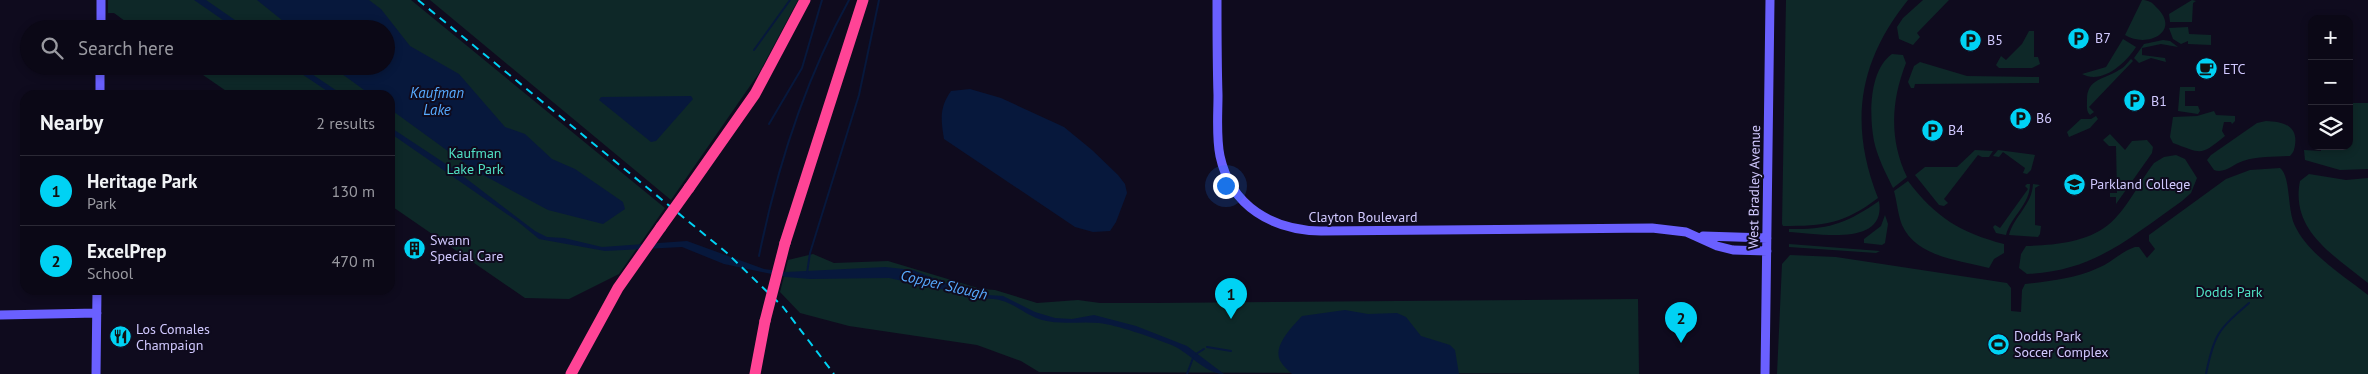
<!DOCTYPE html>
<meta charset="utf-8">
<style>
body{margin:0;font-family:"PT Sans",sans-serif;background:#14111f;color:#f1f3f6}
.controls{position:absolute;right:15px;top:15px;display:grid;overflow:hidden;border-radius:10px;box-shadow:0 2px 8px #0003}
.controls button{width:45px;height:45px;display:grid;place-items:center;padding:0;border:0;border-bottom:1px solid #2b2935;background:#0b0816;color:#f1f3f6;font:25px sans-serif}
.you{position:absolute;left:1225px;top:185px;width:18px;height:18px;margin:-12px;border:4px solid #fff;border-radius:50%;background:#1a73e8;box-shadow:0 0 0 8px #1a73e833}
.badge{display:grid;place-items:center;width:32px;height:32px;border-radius:50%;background:#00d2f4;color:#111;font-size:16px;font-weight:700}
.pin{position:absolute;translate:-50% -41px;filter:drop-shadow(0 1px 2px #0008)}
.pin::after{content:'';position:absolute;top:26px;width:18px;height:15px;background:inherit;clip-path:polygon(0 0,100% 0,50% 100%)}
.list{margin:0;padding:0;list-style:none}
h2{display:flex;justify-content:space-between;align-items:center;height:65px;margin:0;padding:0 20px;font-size:21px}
h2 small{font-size:16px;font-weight:400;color:#9a9aa1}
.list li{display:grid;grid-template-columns:32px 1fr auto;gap:15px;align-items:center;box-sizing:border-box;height:70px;padding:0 20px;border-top:1px solid #2b2935}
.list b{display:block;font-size:19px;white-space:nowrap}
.list p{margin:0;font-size:16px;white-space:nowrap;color:#9a9aa1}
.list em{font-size:16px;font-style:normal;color:#9a9aa1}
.icon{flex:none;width:28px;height:28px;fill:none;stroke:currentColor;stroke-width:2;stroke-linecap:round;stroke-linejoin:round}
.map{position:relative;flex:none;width:2368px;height:374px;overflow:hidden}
.search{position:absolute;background:#0b0816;box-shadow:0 2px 8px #0003;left:20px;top:20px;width:375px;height:55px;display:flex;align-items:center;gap:12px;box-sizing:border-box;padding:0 18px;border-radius:28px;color:#9a9aa1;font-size:19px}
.panel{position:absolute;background:#0b0816;box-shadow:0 2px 8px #0003;left:20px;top:90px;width:375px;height:205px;border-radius:15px}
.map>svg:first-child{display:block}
</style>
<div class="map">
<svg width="2368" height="374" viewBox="0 0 2368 374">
<rect width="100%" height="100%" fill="#0f0b1e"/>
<!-- green -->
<path fill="#0e2828" d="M108,0H411L665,208L619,274L569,299L525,298L390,205V95H232L190,66H386V29H136L114,13H108Z
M430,0H798L759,73L671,200Z
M1786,0H1908C1858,62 1849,124 1878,198C1844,224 1824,226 1783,226L1782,224Z
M1923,0H1949L1917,33L1920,37L1913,45L1899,39L1897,27L1903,18Z
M2142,0C2148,0 2152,2 2156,7C2182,31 2148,49 2125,35Z
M2192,0L2196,1L2193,3L2192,22H2170L2169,14Z
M2188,27L2189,34L2211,35V45L2188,44V41L2181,44L2173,39L2169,28Z
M2029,31H2034V57H2038L2040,64L2032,68H1999L1996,65L2001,56L2006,60L2022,44Z
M2123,39L2136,47C2126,63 2102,85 2082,74L2106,67Z
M2163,40L2170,41L2178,47L2161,44L2142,48V55L2165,58L2166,62L2151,58L2139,63L2134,58L2144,44Z
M1892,54L1903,55L1906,63C1891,101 1889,140 1907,177L1893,188C1886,174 1877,156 1874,141C1869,115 1869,70 1892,54Z
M2131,59L2133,61L2089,107L2094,112L2090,115C2086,111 2087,106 2087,100C2087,78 2104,80 2119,70C2124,68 2127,63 2131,59Z
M1920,62L1967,76L2039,77V83L1915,84L1914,88H1911L1908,82L1914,66Z
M2180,87H2195V91H2185V106H2198L2200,111L2198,114L2178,111Z
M2349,103H2368V169L2340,170L2305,160L2304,150L2321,151V146H2349Z
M2214,111L2216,115L2235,116V121L2232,124L2231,122H2224L2222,131L2225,136C2200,156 2203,154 2173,143L2170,137L2173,117L2197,116Z
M2096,116L2098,119L2090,128L2069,137L2067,132L2081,119H2091Z
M2266,121C2283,122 2298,125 2295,145C2294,150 2294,152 2290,156C2274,157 2259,156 2243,161C2233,164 2225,174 2214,170L2207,160L2211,155L2257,123Z
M2110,134L2125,150L2132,141L2147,140L2153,147L2152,153L2116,204V197H2110V193H2117L2116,146H2109L2103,140Z
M1975,150L1993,151L1989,157H1982L1978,155L1944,199L1948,203L1944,206L1939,205L1915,175L1925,167H1957Z
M1998,150L2035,155L2031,170L2027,174L2023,173L2025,168L2003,152L1999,157L1993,156Z
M2176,155L2185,159L2197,178L2191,193L2182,201C2129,238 2095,271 2027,274L2019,268L2021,254L2026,246C2054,245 2085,243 2108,225C2126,211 2140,181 2154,163L2164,157Z
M2280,168C2291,176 2287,211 2295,226C2309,255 2343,275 2368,295V374H1777L1782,264L1790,255L1836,257L2007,283L2011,288V311L2021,312L2022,290L2025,284C2050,281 2074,279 2098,268C2111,263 2122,251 2135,247H2139L2147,258L2155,249L2149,241V235L2226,179L2250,170Z
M2309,174L2346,180L2368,178V283C2335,256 2290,231 2300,181Z
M1908,181C1935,217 1961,233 2004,244V253L1994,259L1989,268C1959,260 1916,257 1902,225C1898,215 1897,202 1894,191Z
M2027,184H2030C2030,205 2011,216 2006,235L1996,233L1993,227L1995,225L2000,228L2028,189L2025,186Z
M2033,184L2040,185L2035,188V225L2041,226L2040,234L2038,237L2009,235C2014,216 2032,205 2033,184Z
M1879,201C1887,248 1817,233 1789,232V229C1829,230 1847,223 1879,201Z
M1885,215L1888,224L1885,243L1882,245L1864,243V239L1881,226Z
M1789,244L1880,251L1876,253L1789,247Z
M813,254L834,263L888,261L981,289L995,290L1037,303L1078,300L1100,303H1156L1638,299L1639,374L1039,372L1021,361L977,345L849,326L800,313L780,292L788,260Z"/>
<!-- water -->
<path fill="#07183c" d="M194,0H206L248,29H236Z
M257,0H369L381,9L410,46L459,74L505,127L525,134L552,159L575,169L623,202L625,209L603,224L548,210L474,170L390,109V95H371L331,66H386V29H287L283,21Z
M290,66H300L343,95H333Z
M970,89L1001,98L1064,127L1092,150L1118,175L1125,184L1127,193L1116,222L1110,231L1093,232L1075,227L944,139C941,120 939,108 951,91Z
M691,96L693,99L656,141L651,142L599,100L601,97Z
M390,127L455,170L535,231L547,237L564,238L602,247L687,241L764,269L786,272L885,267L913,270L973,294L1003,296L1035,312L1055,318L1072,319L1094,315L1136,326L1187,346L1224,374C1204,374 1189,351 1169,344C1151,337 1117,325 1099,323C1080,321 1061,325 1042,320C1022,314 1009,297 986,299L889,278L810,279L786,277L724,264L682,247L605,251L539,239L517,221L390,133Z
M1345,310L1368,314L1397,313L1406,317L1421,336L1450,345L1455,350L1459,374H1292C1288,370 1283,366 1281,362C1271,347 1293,326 1302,316Z"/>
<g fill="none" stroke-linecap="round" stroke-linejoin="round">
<!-- stream -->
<path stroke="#07183c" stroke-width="2" d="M754,50L790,0
M769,124L802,68L822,0
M759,256C777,167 805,80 849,0
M807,273L810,253L859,95L879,0
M1207,347L1231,351
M1196,354L1204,349
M1187,374L1193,358
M2206,374C2214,334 2218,330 2249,303"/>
<!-- secondary -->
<path stroke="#6a60ff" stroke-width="9" d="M1217,0C1217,32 1217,64 1218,95C1218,115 1216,137 1220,156C1231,207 1273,230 1321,231L1652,228L1686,232L1717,246L1733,250L1767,251
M101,29V0
M100,95V66
M1703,236L1767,238
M0,315L97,313
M96,374L97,290
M1765,374L1770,0"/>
<!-- highway -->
<path stroke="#ff4496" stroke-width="11" d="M689,188L755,94L805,0
M785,243L863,0
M571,374L618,288L661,227
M755,374L765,321"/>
<!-- rail -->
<path stroke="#00d2f4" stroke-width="2" stroke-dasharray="8 6" stroke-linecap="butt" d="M418,0L727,253L783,307L834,374"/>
<!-- highway-bridge -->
<path stroke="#ff4496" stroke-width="11" d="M661,227L689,188
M765,321L785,243"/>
</g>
<!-- icons -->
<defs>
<symbol id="parking-disc" viewBox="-11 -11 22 22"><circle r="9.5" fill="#00d2f4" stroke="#0f0b1e"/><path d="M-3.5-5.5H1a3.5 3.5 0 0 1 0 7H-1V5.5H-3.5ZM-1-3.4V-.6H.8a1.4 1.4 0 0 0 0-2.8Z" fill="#111"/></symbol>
<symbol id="cafe-disc" viewBox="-11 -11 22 22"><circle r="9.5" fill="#00d2f4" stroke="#0f0b1e"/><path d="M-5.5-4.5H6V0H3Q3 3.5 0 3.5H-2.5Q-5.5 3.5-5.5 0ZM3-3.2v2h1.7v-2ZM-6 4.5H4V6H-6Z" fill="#111"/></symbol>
<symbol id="university-disc" viewBox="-11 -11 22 22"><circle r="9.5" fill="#00d2f4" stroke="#0f0b1e"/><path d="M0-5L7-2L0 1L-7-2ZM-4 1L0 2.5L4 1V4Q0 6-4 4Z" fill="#111"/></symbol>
<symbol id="building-disc" viewBox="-11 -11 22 22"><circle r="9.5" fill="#00d2f4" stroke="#0f0b1e"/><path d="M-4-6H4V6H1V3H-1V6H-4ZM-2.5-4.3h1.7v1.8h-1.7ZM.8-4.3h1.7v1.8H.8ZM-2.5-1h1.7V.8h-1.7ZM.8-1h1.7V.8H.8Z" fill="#111"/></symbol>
<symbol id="restaurant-disc" viewBox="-11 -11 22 22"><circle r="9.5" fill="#00d2f4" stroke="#0f0b1e"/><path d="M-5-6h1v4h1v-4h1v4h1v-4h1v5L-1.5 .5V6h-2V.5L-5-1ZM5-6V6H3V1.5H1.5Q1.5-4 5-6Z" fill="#111"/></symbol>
<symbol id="stadium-disc" viewBox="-11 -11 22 22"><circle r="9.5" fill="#00d2f4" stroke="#0f0b1e"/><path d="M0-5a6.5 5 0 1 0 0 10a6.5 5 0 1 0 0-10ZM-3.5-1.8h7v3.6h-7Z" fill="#111"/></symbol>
</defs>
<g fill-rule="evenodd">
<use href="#parking-disc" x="2066" y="26" width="25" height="25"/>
<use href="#parking-disc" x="1958" y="28" width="25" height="25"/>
<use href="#cafe-disc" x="2194" y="56" width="25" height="25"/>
<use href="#parking-disc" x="2122" y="88" width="25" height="25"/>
<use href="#parking-disc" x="2008" y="106" width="25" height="25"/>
<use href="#parking-disc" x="1920" y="118" width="25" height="25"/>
<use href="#university-disc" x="2062" y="172" width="25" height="25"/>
<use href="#building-disc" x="402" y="236" width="25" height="25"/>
<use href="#restaurant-disc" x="108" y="324" width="25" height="25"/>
<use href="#stadium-disc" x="1986" y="332" width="25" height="25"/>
</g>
<g text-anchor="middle" stroke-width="4" stroke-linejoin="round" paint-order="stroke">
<!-- poi labels -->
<g font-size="14" fill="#d1c9ff" stroke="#0f0b1e" text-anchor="start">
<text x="2095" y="43">B7</text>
<text x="1987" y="45">B5</text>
<text x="2223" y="74">ETC</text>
<text x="2151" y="106">B1</text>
<text x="2036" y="123">B6</text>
<text x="1948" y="135">B4</text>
<text x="2090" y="189">Parkland College</text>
<text x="430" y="245">Swann<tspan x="430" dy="16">Special Care</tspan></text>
<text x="136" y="334">Los Comales<tspan x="136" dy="16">Champaign</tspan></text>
<text x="2014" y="341">Dodds Park<tspan x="2014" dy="16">Soccer Complex</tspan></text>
</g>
<!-- park labels -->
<g font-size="14" fill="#51e2c4" stroke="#0f0b1e">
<text x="475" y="158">Kaufman<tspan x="475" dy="16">Lake Park</tspan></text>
<text x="2229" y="297">Dodds Park</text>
</g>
<!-- street labels -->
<g font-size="14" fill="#d1c9ff" stroke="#0f0b1e">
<text transform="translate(1754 187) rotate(-89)" y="5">West Bradley Avenue</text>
<text x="1363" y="222">Clayton Boulevard</text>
</g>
<!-- water labels -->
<g font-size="15" font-style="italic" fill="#57abff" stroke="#0f0b1e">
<text x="437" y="98">Kaufman<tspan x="437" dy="17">Lake</tspan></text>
<text transform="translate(944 285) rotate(13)" y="5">Copper Slough</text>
</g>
</g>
</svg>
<div class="controls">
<button>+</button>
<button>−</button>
<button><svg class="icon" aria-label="layers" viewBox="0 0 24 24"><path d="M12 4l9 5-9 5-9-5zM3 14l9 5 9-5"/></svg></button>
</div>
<div class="you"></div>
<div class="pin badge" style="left:1231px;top:319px">1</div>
<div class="pin badge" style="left:1681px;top:343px">2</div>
<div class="search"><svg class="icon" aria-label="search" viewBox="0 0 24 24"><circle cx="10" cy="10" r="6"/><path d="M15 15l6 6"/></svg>Search here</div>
<section class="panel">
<h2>Nearby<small>2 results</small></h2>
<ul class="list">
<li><span class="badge">1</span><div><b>Heritage Park</b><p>Park</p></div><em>130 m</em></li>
<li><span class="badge">2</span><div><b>ExcelPrep</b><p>School</p></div><em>470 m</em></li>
</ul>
</section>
</div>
